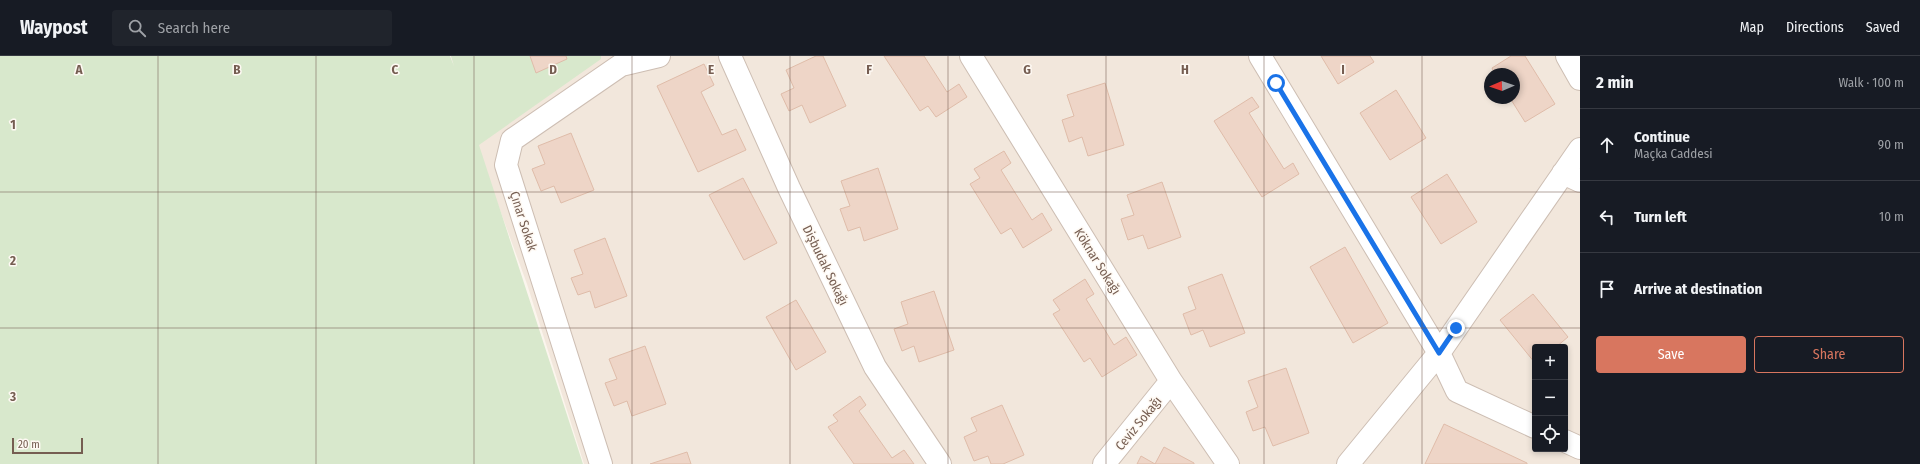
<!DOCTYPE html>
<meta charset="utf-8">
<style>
body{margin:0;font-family:"Fira Sans Condensed",sans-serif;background:#20242c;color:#f1f3f6}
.controls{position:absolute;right:12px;bottom:12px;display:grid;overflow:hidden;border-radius:4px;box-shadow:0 2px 6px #0003}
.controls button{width:36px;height:36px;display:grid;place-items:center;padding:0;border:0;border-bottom:1px solid #363941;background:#171b24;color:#f1f3f6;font:20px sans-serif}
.compass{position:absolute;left:1484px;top:12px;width:36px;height:36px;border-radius:50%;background:#171b24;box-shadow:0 2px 6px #0003;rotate:268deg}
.scale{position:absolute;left:12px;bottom:10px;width:71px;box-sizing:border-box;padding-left:4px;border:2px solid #755d51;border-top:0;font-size:11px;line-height:14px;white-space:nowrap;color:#755d51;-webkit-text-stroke:3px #fef9f3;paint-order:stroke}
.stop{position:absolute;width:12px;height:12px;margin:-9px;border:3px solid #1a73e8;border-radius:50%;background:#fff}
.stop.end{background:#1a73e8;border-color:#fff;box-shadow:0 1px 4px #0008}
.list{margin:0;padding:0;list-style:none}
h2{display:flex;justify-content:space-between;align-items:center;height:52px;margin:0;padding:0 16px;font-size:17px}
h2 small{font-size:13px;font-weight:400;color:#9ea1a6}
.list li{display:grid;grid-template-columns:26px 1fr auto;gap:12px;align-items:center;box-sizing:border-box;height:72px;padding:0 16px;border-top:1px solid #363941}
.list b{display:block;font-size:15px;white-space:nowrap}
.list p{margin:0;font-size:13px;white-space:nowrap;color:#9ea1a6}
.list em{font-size:13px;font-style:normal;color:#9ea1a6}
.actions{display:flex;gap:8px;padding:12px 16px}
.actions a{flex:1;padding:9px 0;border:1px solid #d8765f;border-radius:4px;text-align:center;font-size:14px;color:#d8765f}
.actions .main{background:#d8765f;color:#fff}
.icon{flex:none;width:22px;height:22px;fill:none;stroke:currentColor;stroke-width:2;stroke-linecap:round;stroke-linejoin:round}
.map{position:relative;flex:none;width:1580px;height:408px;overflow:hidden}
header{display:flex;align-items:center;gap:24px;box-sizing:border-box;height:56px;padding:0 20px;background:#171b24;border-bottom:1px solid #363941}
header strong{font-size:19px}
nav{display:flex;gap:22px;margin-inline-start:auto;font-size:14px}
.search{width:280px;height:36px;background:#20242c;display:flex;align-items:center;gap:10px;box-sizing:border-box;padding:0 14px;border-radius:4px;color:#9ea1a6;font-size:15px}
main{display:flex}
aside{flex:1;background:#171b24}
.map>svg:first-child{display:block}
</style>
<header>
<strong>Waypost</strong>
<div class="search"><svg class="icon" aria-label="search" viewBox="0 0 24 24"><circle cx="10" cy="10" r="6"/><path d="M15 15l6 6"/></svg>Search here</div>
<nav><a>Map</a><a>Directions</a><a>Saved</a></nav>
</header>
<main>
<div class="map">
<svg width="1580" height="408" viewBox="0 0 1580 408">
<rect width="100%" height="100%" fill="#fbf5ed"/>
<!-- residential -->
<path fill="#f2e7dc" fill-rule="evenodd" d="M451,0H1580V408H584L527,228L477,91ZM1490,18H1514V42H1490ZM1535,291H1565V393H1535Z"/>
<!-- green -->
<path fill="#d8e8cc" d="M0,0H450L454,10L451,0H601V3L479,89L583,408H0Z"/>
<!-- building -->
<path fill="#eed5c7" stroke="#dfbca9" d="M530,0H566L567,3L536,17Z
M816,0H823L846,50L810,67L802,49L789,55L781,38L794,32L786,14Z
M884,0H924L947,36L959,28L967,41L936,61L928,50L920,55Z
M1321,0H1370L1374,6L1338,28Z
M1511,0H1525L1555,48L1525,66L1510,42H1514V18H1495L1492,12Z
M704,8L714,29L701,36L722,79L736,73L746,94L698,116L657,30Z
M1105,27L1124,89L1088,100L1082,81L1069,86L1062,64L1074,60L1067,39Z
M1396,34L1426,82L1390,104L1360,57Z
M1252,41L1259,51L1249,57L1284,113L1293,107L1299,118L1262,141L1214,65Z
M571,77L594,134L561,147L554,130L541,135L532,113L545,108L538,90Z
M1004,95L1011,107L1001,114L1032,164L1042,157L1052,174L1023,192L1011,172L1001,178L970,128L980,122L974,113Z
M878,112L898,173L864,185L860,171L848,175L840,153L850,150L841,125Z
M1447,118L1477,166L1441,188L1411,141Z
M743,122L777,187L744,204L709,139Z
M1162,126L1181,181L1148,193L1143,179L1128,184L1121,163L1134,159L1127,139Z
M605,182L627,240L595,252L590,235L578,239L571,222L583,218L574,194Z
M1345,191L1388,267L1353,287L1310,211Z
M1222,218L1245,277L1210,291L1203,274L1191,279L1183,258L1196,253L1188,231Z
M1085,223L1094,238L1086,243L1114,289L1126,281L1137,299L1102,321L1090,302L1084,306L1053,258L1060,254L1053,244Z
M934,235L954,294L919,306L914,290L902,295L894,273L908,268L901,246Z
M1533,238L1568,281L1556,291H1535V307L1500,264Z
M796,244L826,296L796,314L766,261Z
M645,290L666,348L632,360L627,345L614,350L605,327L617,323L609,303Z
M1286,312L1309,377L1273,390L1265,371L1253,375L1246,356L1258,351L1248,325Z
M860,340L866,349L859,355L892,402L904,394L914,408H854L828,371L838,365L833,359Z
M1002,349L1024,399L1003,408H991L988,400L974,405L964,381L977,375L971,362Z
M1444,368L1527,407V408H1425Z
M1164,391L1194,407V408H1137L1141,400L1155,408Z
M687,396L691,408H650Z"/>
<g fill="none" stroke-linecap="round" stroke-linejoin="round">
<defs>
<path id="minor" d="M730,0L789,132L875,311L940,408
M971,0L1171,325L1228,408
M1260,0L1439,297L1457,335L1535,371
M1567,0L1580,23
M1563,117L1580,125
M1565,385L1580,392
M601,408L506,109L512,84L621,9L659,0
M1104,408L1171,325
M1348,408L1439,297L1580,93"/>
</defs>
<!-- minor casing -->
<use href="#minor" stroke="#cdbeb3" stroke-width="24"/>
<!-- minor -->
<use href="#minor" stroke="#fff" stroke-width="22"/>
</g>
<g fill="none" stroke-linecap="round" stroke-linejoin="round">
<!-- route -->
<path stroke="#1a73e8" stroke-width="5" d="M1276,27L1439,297L1456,272"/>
</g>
<!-- grid -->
<path fill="none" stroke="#755d51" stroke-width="1" stroke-opacity="0.55" d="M158,0V408M316,0V408M474,0V408M632,0V408M790,0V408M948,0V408M1106,0V408M1264,0V408M1422,0V408M0,136H1580M0,272H1580"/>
<g text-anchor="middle" stroke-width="3" stroke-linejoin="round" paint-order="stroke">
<!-- street labels -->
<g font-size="13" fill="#755d51" stroke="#fef9f3">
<text transform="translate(524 165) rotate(72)" y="5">Çınar Sokak</text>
<text transform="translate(1098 205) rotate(58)" y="5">Köknar Sokağı</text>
<text transform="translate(826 209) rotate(64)" y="5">Dişbudak Sokağı</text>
<text transform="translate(1138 367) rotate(-51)" y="5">Ceviz Sokağı</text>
</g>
</g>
<g font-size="13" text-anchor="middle" font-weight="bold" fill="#755d51" stroke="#fef9f3" stroke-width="3" stroke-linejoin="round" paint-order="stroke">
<text x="79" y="18">A</text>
<text x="237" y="18">B</text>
<text x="395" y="18">C</text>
<text x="553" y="18">D</text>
<text x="711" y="18">E</text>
<text x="869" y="18">F</text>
<text x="1027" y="18">G</text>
<text x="1185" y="18">H</text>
<text x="1343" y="18">I</text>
<text x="13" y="73">1</text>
<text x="13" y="209">2</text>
<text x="13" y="345">3</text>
</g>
</svg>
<div class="controls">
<button>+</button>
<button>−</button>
<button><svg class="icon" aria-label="locate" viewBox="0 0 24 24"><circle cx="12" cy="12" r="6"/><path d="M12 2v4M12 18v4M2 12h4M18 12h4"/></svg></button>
</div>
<svg class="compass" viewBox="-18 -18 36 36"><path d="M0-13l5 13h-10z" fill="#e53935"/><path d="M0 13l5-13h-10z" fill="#9ea1a6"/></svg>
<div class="scale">20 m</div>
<div class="stop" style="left:1276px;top:27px"></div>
<div class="stop end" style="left:1456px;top:272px"></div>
</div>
<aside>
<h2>2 min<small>Walk · 100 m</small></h2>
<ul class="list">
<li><svg class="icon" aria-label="ahead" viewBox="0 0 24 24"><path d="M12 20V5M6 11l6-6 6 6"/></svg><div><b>Continue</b><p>Maçka Caddesi</p></div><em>90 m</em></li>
<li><svg class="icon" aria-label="left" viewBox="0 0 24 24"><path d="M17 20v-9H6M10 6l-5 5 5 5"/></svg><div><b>Turn left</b></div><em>10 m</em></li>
<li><svg class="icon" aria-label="arrive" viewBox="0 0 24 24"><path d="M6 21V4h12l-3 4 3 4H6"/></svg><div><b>Arrive at destination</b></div></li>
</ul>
<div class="actions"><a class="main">Save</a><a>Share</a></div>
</aside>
</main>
